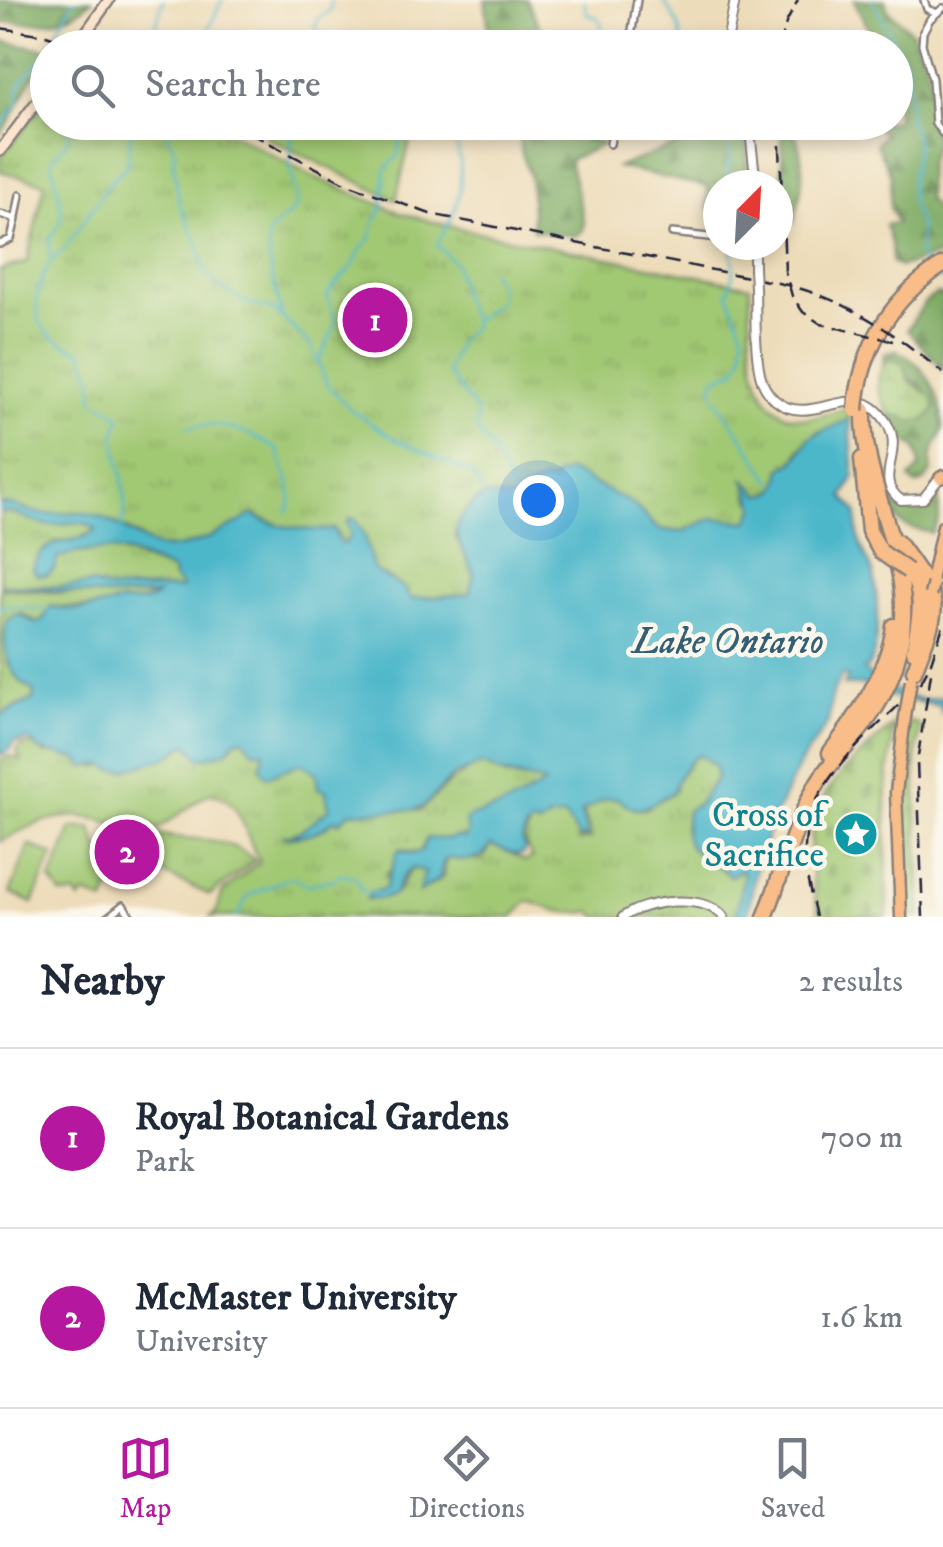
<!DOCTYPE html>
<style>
body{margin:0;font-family:"IM FELL DW Pica",serif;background:#f2f2f3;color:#1f2937}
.compass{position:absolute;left:703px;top:170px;width:90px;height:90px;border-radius:50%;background:#fff;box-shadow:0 5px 15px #0003;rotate:24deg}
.you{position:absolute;left:538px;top:500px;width:35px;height:35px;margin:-25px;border:8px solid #fff;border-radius:50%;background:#1a73e8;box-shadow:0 0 0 15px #1a73e833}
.badge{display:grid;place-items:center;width:65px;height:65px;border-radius:50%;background:#b5179e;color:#fff;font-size:32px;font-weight:700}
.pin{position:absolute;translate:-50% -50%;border:5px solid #fff;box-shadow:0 2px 10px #0006}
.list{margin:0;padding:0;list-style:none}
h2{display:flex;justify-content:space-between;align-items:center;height:130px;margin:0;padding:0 40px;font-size:42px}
h2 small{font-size:32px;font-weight:400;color:#747a83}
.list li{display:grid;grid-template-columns:65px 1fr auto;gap:30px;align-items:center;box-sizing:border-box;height:180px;padding:0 40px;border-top:2px solid #e0e1e3}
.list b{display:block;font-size:38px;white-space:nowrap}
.list p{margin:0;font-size:32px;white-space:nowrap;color:#747a83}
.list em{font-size:32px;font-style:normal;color:#747a83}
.icon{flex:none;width:55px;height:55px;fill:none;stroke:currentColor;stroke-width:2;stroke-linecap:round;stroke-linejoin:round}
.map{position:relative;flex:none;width:943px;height:917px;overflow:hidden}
.search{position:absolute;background:#fff;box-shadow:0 5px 15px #0003;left:30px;right:30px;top:30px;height:110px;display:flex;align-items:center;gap:25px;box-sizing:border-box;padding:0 35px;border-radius:55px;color:#747a83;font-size:38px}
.sheet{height:490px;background:#fff}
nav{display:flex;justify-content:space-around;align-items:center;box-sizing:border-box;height:140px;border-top:2px solid #e0e1e3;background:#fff;font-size:28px;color:#747a83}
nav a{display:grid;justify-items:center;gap:5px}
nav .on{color:#b5179e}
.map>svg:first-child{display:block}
</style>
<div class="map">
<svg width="943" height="917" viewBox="0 0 943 917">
<defs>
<pattern id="forest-firs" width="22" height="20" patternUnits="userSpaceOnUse" patternTransform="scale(2.5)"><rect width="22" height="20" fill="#80ac65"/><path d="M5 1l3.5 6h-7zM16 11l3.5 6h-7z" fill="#688c54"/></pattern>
<pattern id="wetland-marsh" width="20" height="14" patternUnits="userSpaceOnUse" patternTransform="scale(2.5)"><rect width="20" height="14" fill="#a1c873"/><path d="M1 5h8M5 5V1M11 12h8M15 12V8" fill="none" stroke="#8aac64"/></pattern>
<pattern id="cemetery-stones" width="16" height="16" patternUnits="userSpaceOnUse" patternTransform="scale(2.5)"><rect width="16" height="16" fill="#a1c873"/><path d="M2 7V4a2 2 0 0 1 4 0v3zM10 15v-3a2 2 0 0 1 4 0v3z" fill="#8aac64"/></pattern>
<pattern id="park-tufts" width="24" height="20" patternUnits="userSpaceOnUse" patternTransform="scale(2.5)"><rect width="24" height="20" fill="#a1c873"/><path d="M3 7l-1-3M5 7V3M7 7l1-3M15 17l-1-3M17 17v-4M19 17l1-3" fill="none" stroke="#8aac64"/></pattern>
</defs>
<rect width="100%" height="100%" fill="#fbf7ec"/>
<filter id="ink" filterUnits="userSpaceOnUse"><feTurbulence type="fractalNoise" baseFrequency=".01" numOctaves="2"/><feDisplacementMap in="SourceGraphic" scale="20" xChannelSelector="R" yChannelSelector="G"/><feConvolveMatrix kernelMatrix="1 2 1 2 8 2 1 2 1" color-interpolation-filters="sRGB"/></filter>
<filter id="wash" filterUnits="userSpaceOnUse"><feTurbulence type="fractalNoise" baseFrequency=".0048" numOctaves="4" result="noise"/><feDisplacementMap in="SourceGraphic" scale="40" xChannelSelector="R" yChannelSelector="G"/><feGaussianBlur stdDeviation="2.25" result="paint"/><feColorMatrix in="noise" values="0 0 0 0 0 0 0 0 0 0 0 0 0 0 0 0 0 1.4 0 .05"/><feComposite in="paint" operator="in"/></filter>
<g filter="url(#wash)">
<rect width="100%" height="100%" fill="#eddcb9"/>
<!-- green -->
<path fill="#a1c873" stroke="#627557" stroke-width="2.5" d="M273,123H414L396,200L267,138Z
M72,828H91L101,853L121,861L105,902L85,894L80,900L76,895H62L51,880Z
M29,845L53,855L33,903L10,893Z"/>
<!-- forest -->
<path fill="url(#forest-firs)" stroke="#516750" stroke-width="2.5" d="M0,0H92C65,27 35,23 0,22Z
M485,0H527L549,47H491Z
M854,0H885L887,9L912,32L929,72L931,116L936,139L928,163L927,198L943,220V254L900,267L892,263L891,243L885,225L897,223L890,208L891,175L876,144L884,134L873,123L896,122V48L881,47L876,43Z
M0,41L47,49L48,62C22,81 21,111 0,134Z
M519,123H572V129L604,144L569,160L584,222L583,230L576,236L533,230L530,177L520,147Z
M737,123H741L748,145L746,185H718V223L708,207V187L617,167Z
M782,128L794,130C806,161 804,189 793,222L788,219L782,202Z
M936,294L943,295V369L907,330L925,302Z
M896,351C924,362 943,396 943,427C940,446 929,444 932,471L924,482L916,485L910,479L920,467L916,448L902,439L892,418L936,406C931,393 899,370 886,361L883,366L884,354Z
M938,496L939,519L932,533C915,529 897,528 891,509L894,505L912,507Z"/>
<!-- wetland -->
<path fill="url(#wetland-marsh)" stroke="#627557" stroke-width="2.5" d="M889,359C909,362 904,368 909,381L933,397L935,410L925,420L910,422L904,417L890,416C879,394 870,379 889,359Z"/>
<!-- cemetery -->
<path fill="url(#cemetery-stones)" stroke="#627557" stroke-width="2.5" d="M894,724L886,797L887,917H819C798,806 815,796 894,724Z"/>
<!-- park -->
<path fill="url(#park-tufts)" stroke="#627557" stroke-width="2.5" d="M47,99L48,122L212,123L310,175L400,213L461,229L750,286C751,328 743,424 810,418C822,417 836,411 848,408L850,420L824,432L818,431L800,449L795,461L782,468C779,485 779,490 762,496L747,482L749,496L756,507L748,522L713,518L681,532L658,529L633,504L569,471L556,476L555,481C542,480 519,490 511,499L484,495L463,515L455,534L474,575L469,594L410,599L395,582L373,569L367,546L351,534L345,544L339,542L337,532L287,528L253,515C229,529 179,558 152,544C136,536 115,521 97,516C78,510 61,515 42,515C30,514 16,507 4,504L0,505V270L27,262L45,183L0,171V159Z
M11,511C27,515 43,521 59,522C74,524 84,518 97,530L78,539L54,542L47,575L58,557L94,548H111L174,571L183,588L111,590L92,584L61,587L0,585V513Z
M0,588L58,593H161C146,606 73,610 51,606L42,621L38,622L21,613L9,618L7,623L37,698L0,714Z
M909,722L920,725L915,766L921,917H906L901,780Z
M245,737L266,749L269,776C281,773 288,765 300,763C318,759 329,793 331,807L317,823L293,836C309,834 329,830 338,816L341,821L352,810L410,808L420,811L451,781L478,765L485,764L506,776L547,781L549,784L514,804L484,813L465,840L461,837L416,853L400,849L392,869L385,876L391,877L387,887L377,892L379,897C406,900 396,880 416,866L427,871L423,890L443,877L446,860L452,857L482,860L493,843L525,861L532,858L524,840L529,826L534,822L541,824L552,816L564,815L578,829L579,841L592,838L583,811L608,797L620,796L636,809H645L675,791V781L695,756H706L715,766L717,777L700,802L687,811L684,828L710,860L730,876L742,870L744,873L736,917H598L591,911C572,917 548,908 528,901L513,917H211L216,913L223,891L260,861C243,836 244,797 209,793L158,829L122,819L112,823C68,808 39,820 0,842V760L9,756L21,760L17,751L20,745H35L46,755L53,750L100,768L106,763L136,765L168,756L189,742L203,756C207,756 223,751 229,749L236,740Z
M146,829C184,847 215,828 255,860L210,895L138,862Z"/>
<!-- water -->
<path fill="#4db7ca" stroke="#386c82" stroke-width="2.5" d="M847,420H850L854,478L843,497L857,511C857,521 857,534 860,543C863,553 870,562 873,572C878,593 882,660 864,670C883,687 919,708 943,696V715L940,706L884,695L869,685H844L848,677L842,675L832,695L828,723L799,765L775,815L757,863L747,917H736L744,873L741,870L730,876C703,848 678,860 687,811L700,802L717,777L715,766L700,755C688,759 676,779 673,792C649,804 640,820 618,798L605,799L581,812L588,837L580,838L565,817L550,818L539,826L532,824L526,828L522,841L525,849L523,854H513L491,845C482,861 466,862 449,858L443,862L440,878L419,892L425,872L413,868C385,888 412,898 367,899L370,892L385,889L398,850L413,854L421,851L427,838L450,839L457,836L465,838L468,832L465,821C473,813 477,815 487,812C502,808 534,793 545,783L502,773L482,764L454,775L424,806L413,810L350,812L338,823L335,819C321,833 302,838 282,836C305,834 312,821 329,809L326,791L318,788L316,773L301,763L267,777L261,769L264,751H254L243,738L234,741L227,751C221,753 206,758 200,758L187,744L166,758L125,770H112L103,765L84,767L77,759L38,750L30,740L14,742L10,749L0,755V715L34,699L33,690C8,678 0,646 7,620L19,614L35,623L42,621L51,606C73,613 96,608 117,603C132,600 145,606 158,595L115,597L0,585L61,587L92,584L111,590L182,588L174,578L173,571C119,548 115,544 58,557L55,568L47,575H37L33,569C46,530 73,550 96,530C81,516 66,526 48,525C31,524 18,509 0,513V505C17,502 29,514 45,514C63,514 81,510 99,516C114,521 149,547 161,548C191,550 227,530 253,514C268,527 315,532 334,529L339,542L345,544L351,534L347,524L349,519H355L365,536L373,569L405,589L410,599L469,594L474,575C458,534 440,529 484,495L511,499L525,488L530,489L541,481H555V476L569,471L633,504L658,529L681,532L713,518L748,522L756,507L744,478L760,495C779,495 779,484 782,468L795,461L810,437Z"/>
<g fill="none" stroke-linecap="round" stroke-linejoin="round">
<!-- stream -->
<path stroke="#4db7ca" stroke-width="2.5" d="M584,0L587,14L597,18L602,24L601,30L610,36L612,48
M663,0L679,26L683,48
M872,0L908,67L909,119L917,142L911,183V200L920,226L919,256L930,270
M48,48L74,0
M150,48L163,0
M200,48L222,0
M322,48L323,39L315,27L318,19L330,11L331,0
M166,122L165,129L175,151L173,162L180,205
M293,122L290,166L297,202L294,210
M724,122L730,149L727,185
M0,129L19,101C15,75 38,71 48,49
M181,208L199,246L204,269L217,286L248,303L274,310L311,346L327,384L349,408L393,438L472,474L484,495
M375,221L383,207L385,170L398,156L403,122
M440,238C456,212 463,194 460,162C459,147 451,137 458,122
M439,241L437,245L455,264L462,297L472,319
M50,259L49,238C74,216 53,187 52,160L69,138L68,122
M491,271L499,287L498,302L473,321L472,328L460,338L447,372L477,412V430L496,456L514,495
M936,275L943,281
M282,317C276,287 265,262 269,232L293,211
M319,361L336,323L327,295C334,284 342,278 351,268C359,258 358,247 370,240L374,223
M713,393L714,379L736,369L743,355L744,334L728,293L734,273L732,245
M715,397L773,483
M187,427C220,420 250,432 278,450C282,470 299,495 287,512
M121,529C131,499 119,469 115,439C114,431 119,424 120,416L93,399V380L82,352C70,346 55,341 46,331C26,309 42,264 63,251L111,181L127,165L131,134L136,122
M0,609L2,605L50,610
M237,917L248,896L286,879L294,878L308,885L335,879L341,874L356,877L362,891L368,895"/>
</g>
</g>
<g filter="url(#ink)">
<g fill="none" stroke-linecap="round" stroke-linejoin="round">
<defs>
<path id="minor" d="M924,0L927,9L935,12
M943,8L930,19L923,32L922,44L932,79L935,124L943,134
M629,48L637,0
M610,144L614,122
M0,214L16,219L11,239L0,244
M15,222L20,195
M672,233L718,238
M108,917L123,905L131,917"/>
<path id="tertiary" d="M726,48L735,0
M749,122L756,185
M754,268V245
M755,288C756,316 754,347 760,374C762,384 767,393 775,400C810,430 852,378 882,416C911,451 869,476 901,500L923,499L941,476
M623,917C647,900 703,893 724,917"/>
<path id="secondary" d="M75,48L109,0
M0,151L48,87"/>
<path id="primary" d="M940,478L943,476
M931,581L943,526
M901,917L896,793L905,717"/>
<path id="motorway" d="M857,398C865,341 895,295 943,265
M862,459L869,531L881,552
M897,542C942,606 943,595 914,671
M909,571C927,596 918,622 914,651
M830,753C858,716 888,672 894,626
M765,917C783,873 794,823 818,782C827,767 840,754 851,741C882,705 902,666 903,618C906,546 862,481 864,410"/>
</defs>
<!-- minor casing -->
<use href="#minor" stroke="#887f7a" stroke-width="10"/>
<!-- tertiary casing -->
<use href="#tertiary" stroke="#887f7a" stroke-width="12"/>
<!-- secondary casing -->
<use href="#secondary" stroke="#887f7a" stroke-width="14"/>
<!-- primary casing -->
<use href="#primary" stroke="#887f7a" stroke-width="15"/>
<!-- motorway casing -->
<use href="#motorway" stroke="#887f7a" stroke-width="19"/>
<!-- minor -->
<use href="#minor" stroke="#fff" stroke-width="5"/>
<!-- tertiary -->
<use href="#tertiary" stroke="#fff" stroke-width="8"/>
<!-- secondary -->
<use href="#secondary" stroke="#fce5cf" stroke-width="9"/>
<!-- primary -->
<use href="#primary" stroke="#f8bd88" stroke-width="10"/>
<!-- motorway -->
<use href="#motorway" stroke="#f8bd88" stroke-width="14"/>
<!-- rail -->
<path stroke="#22223b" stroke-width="2.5" stroke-dasharray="15 8" stroke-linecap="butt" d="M0,28L46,35L86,48
M779,48L786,23L798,0
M229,122L345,183L430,214L778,283C844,297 892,331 943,373
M779,122L785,271L792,296L803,312L821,324L893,341
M816,917C812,897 805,876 805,856C802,777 877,734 922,680L930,665L943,626
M923,917L917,762L931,673"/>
<defs>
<path id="tertiary-bridge" d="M754,268L755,288"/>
<path id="primary-bridge" d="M930,595L933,583
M905,717L911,680"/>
<path id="motorway-bridge" d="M856,410L857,398
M881,552L908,571"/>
</defs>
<!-- tertiary-bridge casing -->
<use href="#tertiary-bridge" stroke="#887f7a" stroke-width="12" stroke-linecap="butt"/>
<!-- primary-bridge casing -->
<use href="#primary-bridge" stroke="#887f7a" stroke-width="15" stroke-linecap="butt"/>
<!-- motorway-bridge casing -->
<use href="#motorway-bridge" stroke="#887f7a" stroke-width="19" stroke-linecap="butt"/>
<!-- tertiary-bridge -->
<use href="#tertiary-bridge" stroke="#fff" stroke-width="8"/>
<!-- primary-bridge -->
<use href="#primary-bridge" stroke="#f8bd88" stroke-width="10"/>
<!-- motorway-bridge -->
<use href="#motorway-bridge" stroke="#f8bd88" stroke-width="14"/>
</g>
</g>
<!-- icons -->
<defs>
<symbol id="sight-disc" viewBox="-11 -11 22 22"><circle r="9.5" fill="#0f9aa8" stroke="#fbf7ec"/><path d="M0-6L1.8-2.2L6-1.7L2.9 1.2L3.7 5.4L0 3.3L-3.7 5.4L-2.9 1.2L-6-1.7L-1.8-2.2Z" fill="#fff"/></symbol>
</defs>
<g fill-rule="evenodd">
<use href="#sight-disc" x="831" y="809" width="50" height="50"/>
</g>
<g text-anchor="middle" stroke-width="9" stroke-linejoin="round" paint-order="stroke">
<!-- culture labels -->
<g font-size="35" fill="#0d838f" stroke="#fbf7ec" text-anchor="end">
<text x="824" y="826">Cross of<tspan x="824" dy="40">Sacrifice</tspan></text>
</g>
<!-- water labels -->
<g font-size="38" font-style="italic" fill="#335e74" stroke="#fbf7ec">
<text x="728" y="653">Lake Ontario</text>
</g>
</g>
</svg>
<svg class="compass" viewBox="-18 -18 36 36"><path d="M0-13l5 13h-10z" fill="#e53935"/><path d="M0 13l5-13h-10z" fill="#747a83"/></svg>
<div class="you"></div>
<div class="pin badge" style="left:375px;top:320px">1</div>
<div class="pin badge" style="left:127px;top:852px">2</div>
<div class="search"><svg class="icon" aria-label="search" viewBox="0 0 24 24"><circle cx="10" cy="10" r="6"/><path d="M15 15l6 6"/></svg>Search here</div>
</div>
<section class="sheet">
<h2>Nearby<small>2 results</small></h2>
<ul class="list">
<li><span class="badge">1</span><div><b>Royal Botanical Gardens</b><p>Park</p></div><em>700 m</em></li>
<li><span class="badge">2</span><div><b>McMaster University</b><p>University</p></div><em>1.6 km</em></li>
</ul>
</section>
<nav>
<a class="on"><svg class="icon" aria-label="map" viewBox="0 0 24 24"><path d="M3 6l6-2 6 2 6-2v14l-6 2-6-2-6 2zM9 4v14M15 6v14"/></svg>Map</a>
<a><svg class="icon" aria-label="directions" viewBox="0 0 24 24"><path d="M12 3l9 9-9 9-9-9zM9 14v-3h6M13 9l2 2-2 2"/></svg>Directions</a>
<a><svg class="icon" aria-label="saved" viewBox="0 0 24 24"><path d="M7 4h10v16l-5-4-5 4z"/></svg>Saved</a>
</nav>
